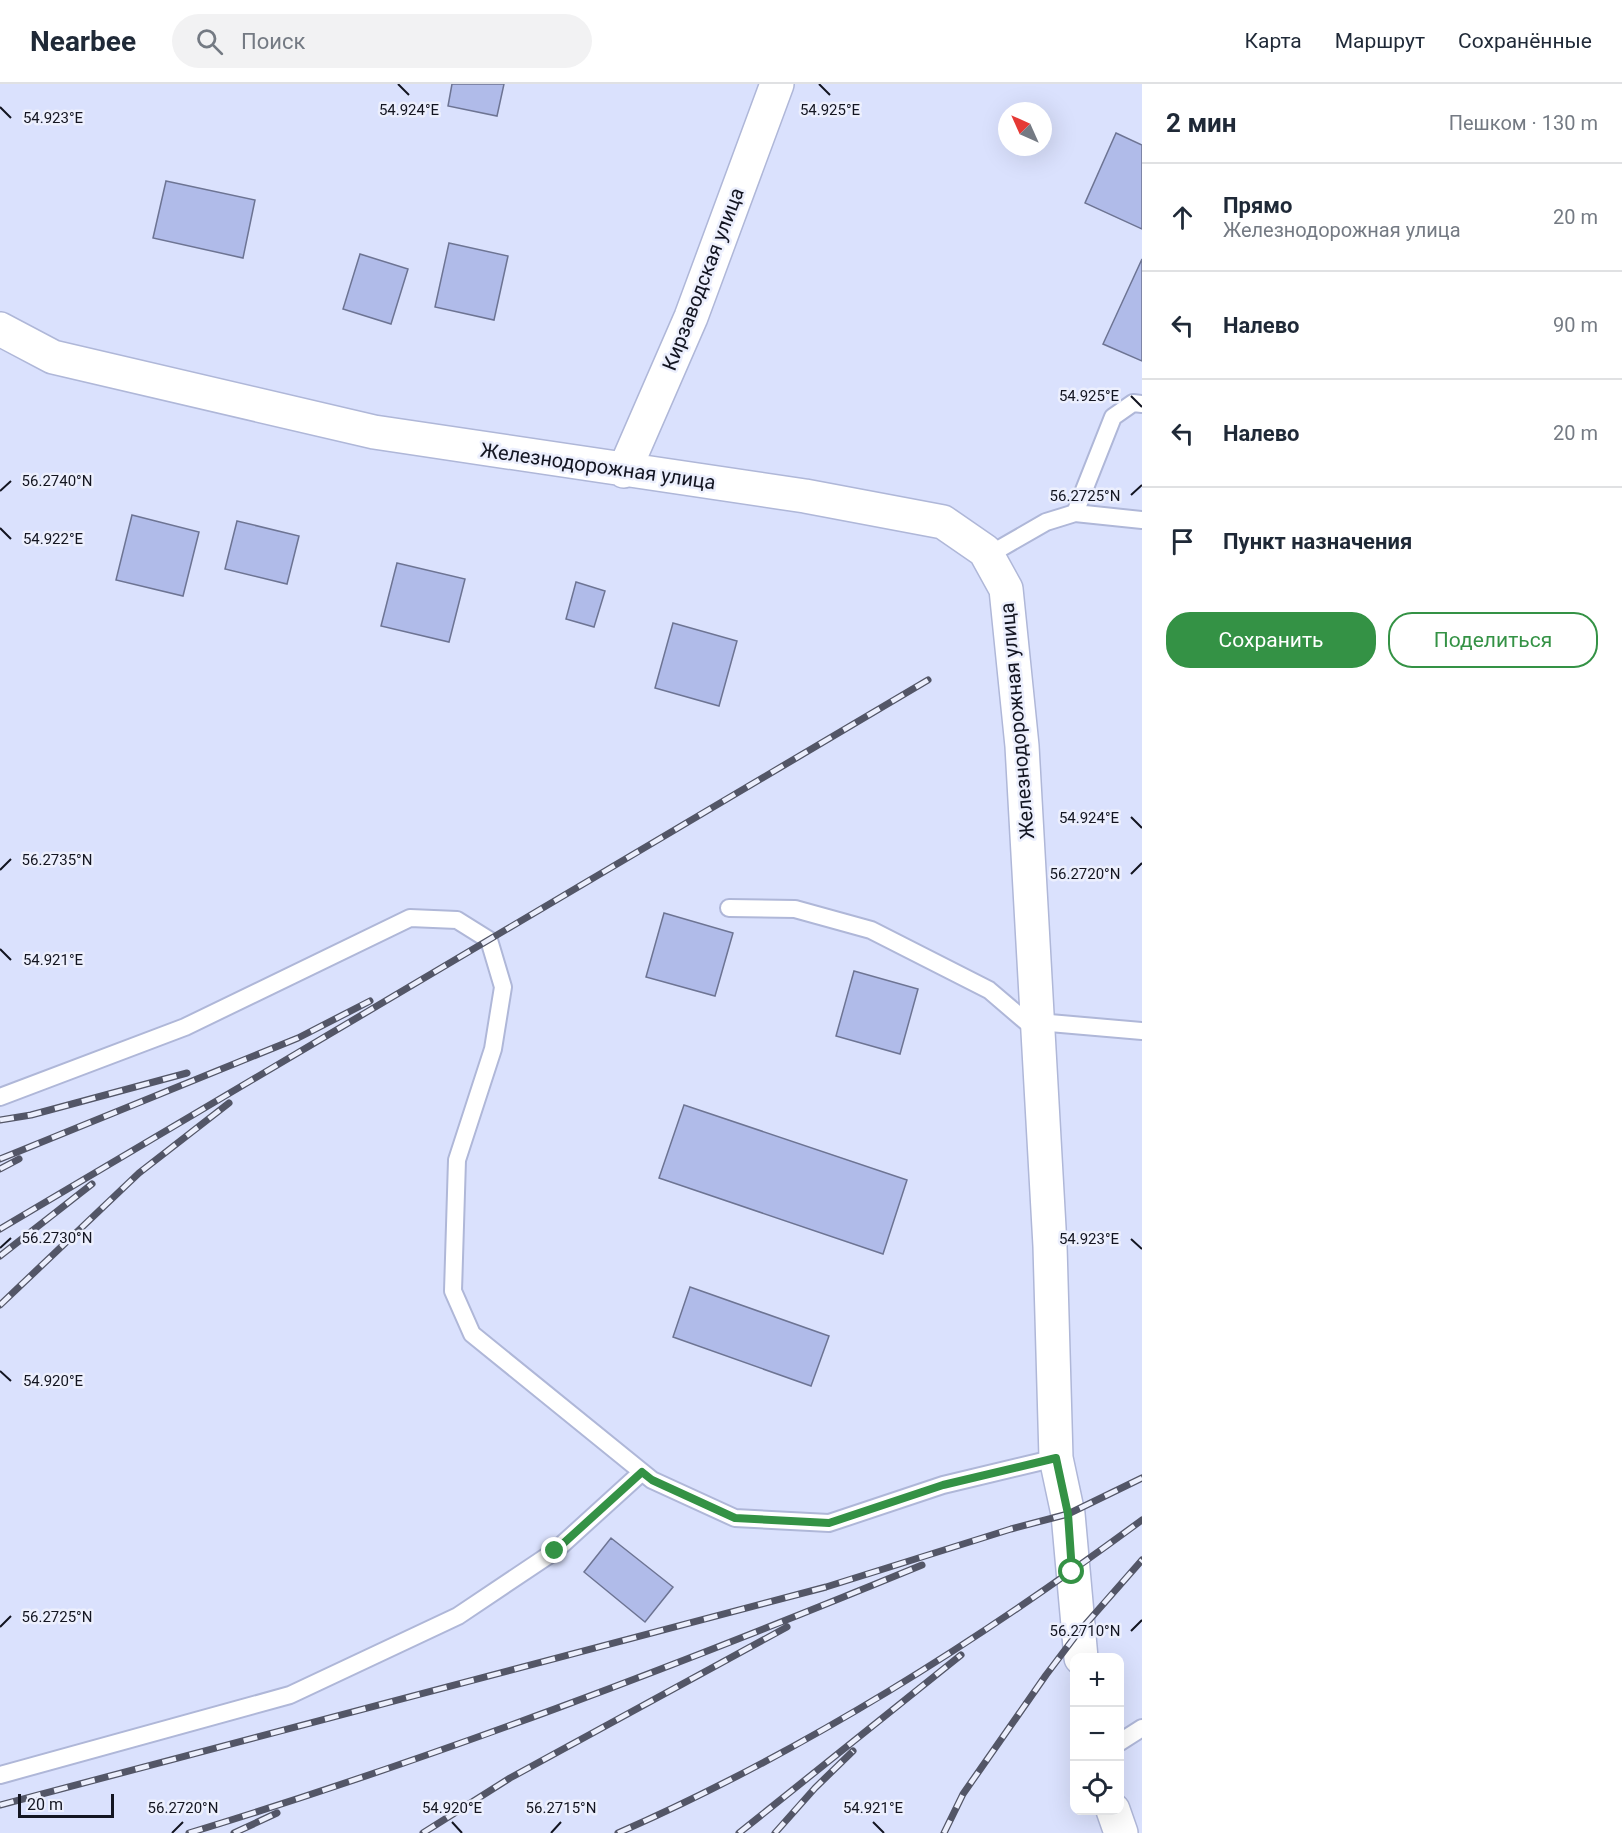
<!DOCTYPE html>
<html lang="ru">
<meta charset="utf-8">
<style>
body{margin:0;font-family:Roboto,sans-serif;background:#f2f2f3;color:#1f2937}
.controls{position:absolute;right:18px;bottom:18px;display:grid;overflow:hidden;border-radius:12px;box-shadow:0 6px 24px #0002}
.controls button{width:54px;height:54px;display:grid;place-items:center;padding:0;border:0;border-bottom:2px solid #e0e1e3;background:#fff;color:#1f2937;font:30px sans-serif}
.compass{position:absolute;left:998px;top:18px;width:54px;height:54px;border-radius:50%;background:#fff;box-shadow:0 6px 24px #0002;rotate:315deg}
.scale{position:absolute;left:18px;bottom:15px;width:96px;box-sizing:border-box;padding-left:6px;border:3px solid #131521;border-top:0;font-size:16px;line-height:21px;white-space:nowrap;color:#131521;-webkit-text-stroke:4px #eceffd;paint-order:stroke}
.stop{position:absolute;width:18px;height:18px;margin:-14px;border:4px solid #349245;border-radius:50%;background:#fff}
.stop.end{background:#349245;border-color:#fff;box-shadow:0 2px 6px #0008}
.list{margin:0;padding:0;list-style:none}
h2{display:flex;justify-content:space-between;align-items:center;height:78px;margin:0;padding:0 24px;font-size:26px}
h2 small{font-size:20px;font-weight:400;color:#747a83}
.list li{display:grid;grid-template-columns:39px 1fr auto;gap:18px;align-items:center;box-sizing:border-box;height:108px;padding:0 24px;border-top:2px solid #e0e1e3}
.list b{display:block;font-size:22px;white-space:nowrap}
.list p{margin:0;font-size:20px;white-space:nowrap;color:#747a83}
.list em{font-size:20px;font-style:normal;color:#747a83}
.actions{display:flex;gap:12px;padding:18px 24px}
.actions a{flex:1;padding:14px 0;border:2px solid #349245;border-radius:24px;text-align:center;font-size:21px;color:#349245}
.actions .main{background:#349245;color:#fff}
.icon{flex:none;width:33px;height:33px;fill:none;stroke:currentColor;stroke-width:2;stroke-linecap:round;stroke-linejoin:round}
.map{position:relative;flex:none;width:1142px;height:1749px;overflow:hidden}
header{display:flex;align-items:center;gap:36px;box-sizing:border-box;height:84px;padding:0 30px;background:#fff;border-bottom:2px solid #e0e1e3}
header strong{font-size:28px}
nav{display:flex;gap:33px;margin-inline-start:auto;font-size:21px}
.search{width:420px;height:54px;background:#f2f2f3;display:flex;align-items:center;gap:15px;box-sizing:border-box;padding:0 21px;border-radius:33px;color:#747a83;font-size:22px}
main{display:flex}
aside{flex:1;background:#fff}
.map>svg:first-child{display:block}
</style>
<header>
<strong>Nearbee</strong>
<div class="search"><svg class="icon" aria-label="search" viewBox="0 0 24 24"><circle cx="10" cy="10" r="6"/><path d="M15 15l6 6"/></svg>Поиск</div>
<nav><a>Карта</a><a>Маршрут</a><a>Сохранённые</a></nav>
</header>
<main>
<div class="map">
<svg width="1142" height="1749" viewBox="0 0 1142 1749">
<rect width="100%" height="100%" fill="#dae1fd"/>
<!-- building -->
<path fill="#b0bbe9" stroke="#6d7493" stroke-width="1.5" d="M452,0H504L497,32L448,22Z
M1116,49L1142,61V145L1085,119Z
M166,97L255,116L243,174L153,154Z
M449,159L508,172L494,236L435,223Z
M360,170L408,185L391,240L343,225Z
M1142,175V277L1103,260Z
M132,431L199,448L183,512L116,496Z
M237,437L299,452L287,500L225,485Z
M397,479L465,495L449,558L381,542Z
M576,498L605,507L594,543L566,535Z
M673,539L737,557L719,622L655,604Z
M664,829L733,849L715,912L646,893Z
M854,887L918,905L900,970L836,952Z
M684,1021L907,1096L883,1170L659,1094Z
M690,1203L829,1252L811,1302L673,1253Z
M611,1454L673,1503L645,1538L584,1488Z"/>
<g fill="none" stroke-linecap="round" stroke-linejoin="round">
<defs>
<path id="service" d="M1075,429L1113,333L1133,319L1142,320
M987,472L1046,438L1075,429L1142,436
M729,824L795,825L871,846L989,906L1037,947
M1038,938L1142,947
M0,1013L185,943L410,834L457,836L489,856L503,903L493,965L457,1076L453,1207L472,1250L652,1396L735,1434L829,1439L943,1401L1056,1374
M1120,1658L1142,1644
M0,1691L290,1611L458,1532L555,1467L642,1388"/>
<path id="minor" d="M0,245L53,273L374,348L805,412L943,438L985,467L1006,505L1022,662L1050,1162L1056,1374L1068,1430L1081,1574
M624,387L691,233L777,0
M1113,1726L1121,1749"/>
</defs>
<!-- service casing -->
<use href="#service" stroke="#afb7d8" stroke-width="20"/>
<!-- minor casing -->
<use href="#minor" stroke="#afb7d8" stroke-width="36"/>
<!-- service -->
<use href="#service" stroke="#fff" stroke-width="16"/>
<!-- minor -->
<use href="#minor" stroke="#fff" stroke-width="33"/>
<defs>
<path id="rail" d="M0,1036L31,1031L187,989
M0,1075L298,954L370,917
M0,1085L19,1075
M0,1145L928,596
M0,1172L92,1100
M0,1221L139,1089L229,1019
M0,1721L826,1503L1011,1445L1068,1430L1142,1394
M189,1749C438,1673 681,1580 922,1481
M234,1749L277,1729
M423,1749L510,1694L787,1543
M618,1749C805,1667 978,1557 1142,1436
M739,1749L961,1571
M775,1749L815,1704L853,1667
M944,1749L963,1710L1046,1591L1077,1550L1142,1476"/>
</defs>
<!-- rail casing -->
<use href="#rail" stroke="#535667" stroke-width="7"/>
<!-- rail -->
<use href="#rail" stroke="#eceffd" stroke-width="4.5" stroke-dasharray="14" stroke-linecap="butt"/>
</g>
<g fill="none" stroke-linecap="round" stroke-linejoin="round">
<!-- route -->
<path stroke="#349245" stroke-width="8" d="M555,1467L642,1388L652,1396L735,1434L829,1439L943,1401L1056,1374L1068,1430L1072,1488"/>
</g>
<!-- ticks -->
<path fill="none" stroke="#131521" stroke-width="2" d="M398,0L409,11M819,0L830,11M0,23L11,34M1131,312L1142,323M0,407L11,397M1131,411L1142,401M0,444L11,455M1131,733L1142,744M0,786L11,775M1131,790L1142,779M0,865L11,876M1131,1155L1142,1165M0,1164L11,1154M0,1287L11,1297M0,1543L11,1532M1131,1547L1142,1536M452,1738L462,1749M873,1738L884,1749M172,1749L183,1738M551,1749L561,1738"/>
<g text-anchor="middle" stroke-width="5" stroke-linejoin="round" paint-order="stroke">
<!-- street labels -->
<g font-size="20" fill="#131521" stroke="#eceffd">
<text transform="translate(703 195) rotate(-69)" y="7">Кирзаводская улица</text>
<text transform="translate(598 382) rotate(8)" y="7">Железнодорожная улица</text>
<text transform="translate(1017 637) rotate(-95)" y="7">Железнодорожная улица</text>
</g>
</g>
<g font-size="15" text-anchor="middle" fill="#131521" stroke="#eceffd" stroke-width="5" stroke-linejoin="round" paint-order="stroke">
<text x="409" y="31">54.924°E</text>
<text x="830" y="31">54.925°E</text>
<text x="53" y="39">54.923°E</text>
<text x="1089" y="317">54.925°E</text>
<text x="57" y="402">56.2740°N</text>
<text x="1085" y="417">56.2725°N</text>
<text x="53" y="460">54.922°E</text>
<text x="1089" y="739">54.924°E</text>
<text x="57" y="781">56.2735°N</text>
<text x="1085" y="795">56.2720°N</text>
<text x="53" y="881">54.921°E</text>
<text x="57" y="1159">56.2730°N</text>
<text x="1089" y="1160">54.923°E</text>
<text x="53" y="1302">54.920°E</text>
<text x="57" y="1538">56.2725°N</text>
<text x="1085" y="1552">56.2710°N</text>
<text x="183" y="1729">56.2720°N</text>
<text x="452" y="1729">54.920°E</text>
<text x="561" y="1729">56.2715°N</text>
<text x="873" y="1729">54.921°E</text>
</g>
</svg>
<div class="controls">
<button>+</button>
<button>−</button>
<button><svg class="icon" aria-label="locate" viewBox="0 0 24 24"><circle cx="12" cy="12" r="6"/><path d="M12 2v4M12 18v4M2 12h4M18 12h4"/></svg></button>
</div>
<svg class="compass" viewBox="-18 -18 36 36"><path d="M0-13l5 13h-10z" fill="#e53935"/><path d="M0 13l5-13h-10z" fill="#747a83"/></svg>
<div class="scale">20 m</div>
<div class="stop" style="left:1072px;top:1488px"></div>
<div class="stop end" style="left:555px;top:1467px"></div>
</div>
<aside>
<h2>2 мин<small>Пешком · 130 m</small></h2>
<ul class="list">
<li><svg class="icon" aria-label="ahead" viewBox="0 0 24 24"><path d="M12 20V5M6 11l6-6 6 6"/></svg><div><b>Прямо</b><p>Железнодорожная улица</p></div><em>20 m</em></li>
<li><svg class="icon" aria-label="left" viewBox="0 0 24 24"><path d="M17 20v-9H6M10 6l-5 5 5 5"/></svg><div><b>Налево</b></div><em>90 m</em></li>
<li><svg class="icon" aria-label="left" viewBox="0 0 24 24"><path d="M17 20v-9H6M10 6l-5 5 5 5"/></svg><div><b>Налево</b></div><em>20 m</em></li>
<li><svg class="icon" aria-label="arrive" viewBox="0 0 24 24"><path d="M6 21V4h12l-3 4 3 4H6"/></svg><div><b>Пункт назначения</b></div></li>
</ul>
<div class="actions"><a class="main">Сохранить</a><a>Поделиться</a></div>
</aside>
</main>
